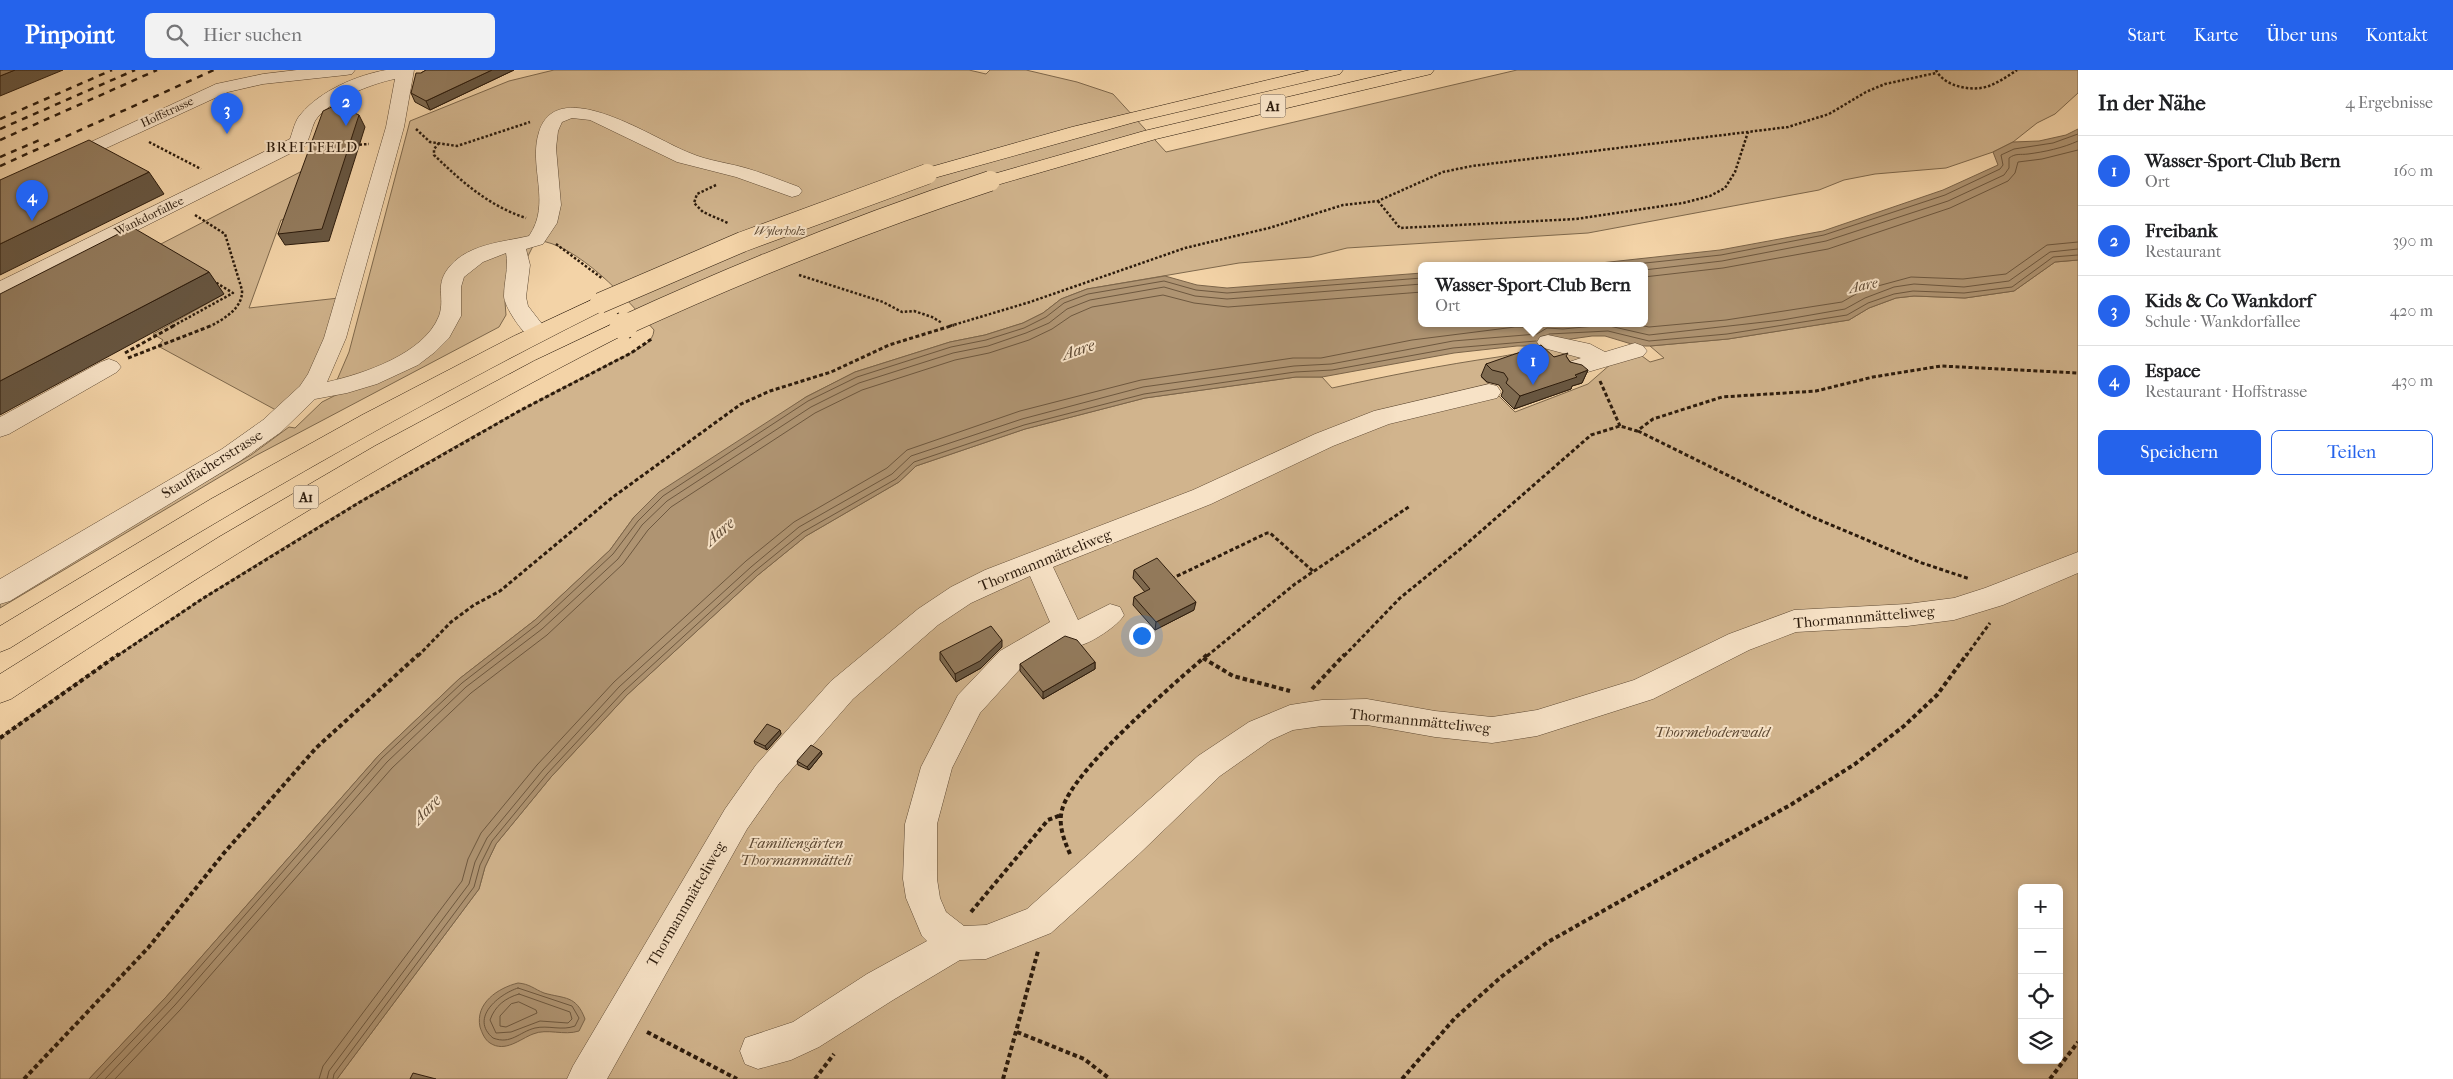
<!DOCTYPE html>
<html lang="de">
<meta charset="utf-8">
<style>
body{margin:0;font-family:"IM FELL French Canon",serif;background:#f2f2f2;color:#202124}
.controls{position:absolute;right:15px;bottom:15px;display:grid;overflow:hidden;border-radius:8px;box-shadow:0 2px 12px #0003}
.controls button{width:45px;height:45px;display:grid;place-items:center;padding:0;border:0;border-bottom:1px solid #e0e0e0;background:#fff;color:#202124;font:25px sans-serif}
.you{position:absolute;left:1141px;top:565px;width:18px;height:18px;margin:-12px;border:4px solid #fff;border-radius:50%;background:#1a73e8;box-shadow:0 0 0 8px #1a73e833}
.badge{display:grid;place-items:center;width:32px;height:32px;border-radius:50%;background:#2563eb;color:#fff;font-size:16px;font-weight:700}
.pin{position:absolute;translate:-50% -41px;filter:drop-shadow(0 1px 2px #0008)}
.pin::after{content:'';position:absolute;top:26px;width:18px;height:15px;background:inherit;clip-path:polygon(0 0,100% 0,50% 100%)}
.popup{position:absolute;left:1418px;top:192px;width:230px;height:65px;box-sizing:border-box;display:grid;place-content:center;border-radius:8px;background:#fff;filter:drop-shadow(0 1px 4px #0005);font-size:16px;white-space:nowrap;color:#757577}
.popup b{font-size:19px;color:#202124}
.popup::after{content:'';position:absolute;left:50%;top:100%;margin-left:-10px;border:10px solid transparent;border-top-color:#fff}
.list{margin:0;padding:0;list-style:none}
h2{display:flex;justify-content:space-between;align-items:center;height:65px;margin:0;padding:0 20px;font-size:21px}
h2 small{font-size:16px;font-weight:400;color:#757577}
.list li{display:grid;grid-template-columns:32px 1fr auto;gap:15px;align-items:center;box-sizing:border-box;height:70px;padding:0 20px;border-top:1px solid #e0e0e0}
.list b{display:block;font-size:19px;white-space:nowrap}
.list p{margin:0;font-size:16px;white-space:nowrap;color:#757577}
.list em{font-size:16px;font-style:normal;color:#757577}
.actions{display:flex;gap:10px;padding:15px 20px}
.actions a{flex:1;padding:11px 0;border:1px solid #2563eb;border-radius:8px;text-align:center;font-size:18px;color:#2563eb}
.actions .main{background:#2563eb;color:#fff}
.icon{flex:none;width:28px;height:28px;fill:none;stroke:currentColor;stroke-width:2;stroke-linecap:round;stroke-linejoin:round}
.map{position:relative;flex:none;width:2078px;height:1009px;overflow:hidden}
header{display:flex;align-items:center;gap:30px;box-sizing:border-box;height:70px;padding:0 25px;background:#2563eb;color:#fff}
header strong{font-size:24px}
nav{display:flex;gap:28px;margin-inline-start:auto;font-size:18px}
.search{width:350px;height:45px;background:#f2f2f2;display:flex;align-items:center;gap:12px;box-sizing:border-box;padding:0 18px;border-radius:8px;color:#757577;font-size:19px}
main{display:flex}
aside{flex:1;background:#fff}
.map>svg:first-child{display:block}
</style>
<header>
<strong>Pinpoint</strong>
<div class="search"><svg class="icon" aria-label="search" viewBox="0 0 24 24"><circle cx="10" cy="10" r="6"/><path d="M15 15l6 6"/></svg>Hier suchen</div>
<nav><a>Start</a><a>Karte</a><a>Über uns</a><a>Kontakt</a></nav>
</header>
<main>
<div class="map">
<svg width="2078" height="1009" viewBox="0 0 2078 1009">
<rect width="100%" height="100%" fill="#f3d3a7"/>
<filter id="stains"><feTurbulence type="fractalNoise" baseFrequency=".004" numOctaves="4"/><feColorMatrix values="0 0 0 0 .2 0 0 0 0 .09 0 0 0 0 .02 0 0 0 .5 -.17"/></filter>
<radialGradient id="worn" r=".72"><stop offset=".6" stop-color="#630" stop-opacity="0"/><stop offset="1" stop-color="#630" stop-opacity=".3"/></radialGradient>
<!-- green -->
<path fill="#d1b48d" stroke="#7e684c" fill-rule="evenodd" d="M554,0H969L986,4L990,0H1026L1077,12L1113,24L1166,82L1517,0H2078V23L2055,44L2037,53L2013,72L1993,82L1946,98L1875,104L1844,110L1819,120L1588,163L1347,178L1311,187L1239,193L1087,219L1061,229L1043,243L1023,253L985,265L950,272L855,302L806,327L634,447L610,480L535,550L459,609L379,685L166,927L89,1009H0V668C65,619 134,574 202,529C341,440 483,357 631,283C641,277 653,273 654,260C627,229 578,174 536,170L505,232L506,245L499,257L255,386L0,538V533L251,385L289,357L295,358L322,332L336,325L427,271L375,302L337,310L349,282L410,51L509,11Z
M304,100L287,149L281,150L249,238L348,227L335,268L285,345L158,276L163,270L153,264L224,224L157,176Z
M2078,190V1009H337L479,819L485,797L496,774L551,707L627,625L758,505L806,466L899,412L916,396L1025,359L1145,328L1296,307H1322L1332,318C1387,306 1442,295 1498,287C1523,283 1552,274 1577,281L1580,288L1575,293L1481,307L1497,322L1415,342L1499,326L1515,342L1588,314L1612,293L1642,286L1650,292L1664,288L1650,276L1728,269L1849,250L1869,238L1896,228L1914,226L1965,228L2014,221L2055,192ZM2022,818H2059V990H2022Z"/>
<!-- water -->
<path fill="#af9472" stroke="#7b6449" d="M2078,59V190L2055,192L2014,221L1965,228L1914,226L1896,228L1869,238L1849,250L1728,269L1650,276H1638L1605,266H1592L1564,270L1547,276H1517L1454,283L1322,307H1296L1145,328L1025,359L916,396L899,412L806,466L758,505L627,625L551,707L496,774L485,797L479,819L337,1009H89L166,927L379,685L459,609L535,550L610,480L634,447L659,422L806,327L855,302L950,272L985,265L1023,253L1043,243L1061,229L1087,219L1165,206L1197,215L1227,218L1422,203V254H1644V196H1508L1582,195L1720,180L1823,161L1943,120L1998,95L1993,82L2013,72L2039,71L2066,65Z
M518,913C530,914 534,919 544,923C565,929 576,925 585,949L579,961C564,966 547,958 533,964C520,969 505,983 490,973C485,970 482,963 480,957C475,933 498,918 518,913Z"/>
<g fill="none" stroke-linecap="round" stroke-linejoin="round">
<!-- shore -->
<path stroke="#6e583f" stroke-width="1" d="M1617,196L1721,185L1824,165L1945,125L2000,99L2003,95L2001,85L2014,79L2053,73L2078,64
M1644,200L1722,191L1826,171L1948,131L2004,105L2009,98V88C2016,83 2020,85 2028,84C2044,82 2063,78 2078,71
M1644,207L1723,198L1828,179L1950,138L2008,111L2015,103L2018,92L2042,89L2078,80
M1634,254L1649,257L1726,250L1842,232L1863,220L1911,207L1963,209L2006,204L2047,175L2078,172
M1549,264L1608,261L1649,271L1727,264L1847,245L1868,233L1894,224L1913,221L1964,223L2012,217L2053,187L2078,185
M518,918L572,936L579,948L575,956C562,961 548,955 535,958C519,962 511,975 493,968C469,948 499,924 518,918Z
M519,924L570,942L572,949L568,953L540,951L511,962L496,963L490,950C495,936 505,928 519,924Z
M519,932L536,940L537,943L506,957L500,956V946L511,934Z
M96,1009L170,931L382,688L462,613L538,554L613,484L638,451L663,426L808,331L857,307L951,277L986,270L1024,258L1046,247L1064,233L1088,224L1164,211L1196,220L1227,223L1422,208
M105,1009L175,935L387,692L466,617L542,559L618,489L642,455L667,431L811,337L859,313L953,283L988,276L1026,263L1049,253L1067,239L1090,230L1164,217L1195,226L1227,229L1422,214
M115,1009L180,940L392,698L471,623L547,565L623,494L648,460L671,437L815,343L862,320L955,290L989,283L1029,270L1052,259L1071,246L1092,237L1163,225L1194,233L1228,237L1422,222
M319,1009L323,996L462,811L468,789L481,763L537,695L614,612L746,491L794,452L887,398L907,380L1020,341L1141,310L1293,288H1321L1412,270L1515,257H1534L1538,254
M327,1009L329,1001L469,814L475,792L487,768L543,700L619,617L751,497L799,457L892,404L911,386L1022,349L1143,317L1294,296L1331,294L1453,271L1537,264L1547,258L1563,259L1605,255L1649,265L1782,250L1845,239L1865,228L1894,217L1914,214L1964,217L2009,211L2050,182L2078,179
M333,1009L334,1004L474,817L480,795L492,771L547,704L624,621L755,501L803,462L896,409L914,392L1024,355L1144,324L1295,302L1332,300L1453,278L1536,271"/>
<defs>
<path id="minor" d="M297,0H355L352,4L346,5L263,14L228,22L0,127V114L216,14L263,4Z
M386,0H414L404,57L346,268L327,312C363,304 424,284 439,246C446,226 433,215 451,195C470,174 503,172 529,166C552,133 528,97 539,62C557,2 657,71 690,83C708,91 730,93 749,99C766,104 782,111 799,117L802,121L799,125L792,127L736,107L677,92L590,50L572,48L562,52L558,61L556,78L561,135L557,153L543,174L526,179L530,195L526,227L528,236L549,263L546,268C541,270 536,271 531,268C522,263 504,236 504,226C504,211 509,198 506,183L483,192L464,207L461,217V246L449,268L435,282L418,295L377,314L347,323L315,329L281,362L240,391L10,531L0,534V509L222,379L263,350L300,316L308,304L324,268L386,57L395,9C373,13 327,31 315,51C311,59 310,68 305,76L8,225L0,227V211L290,69C293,61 295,50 301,44C320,21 357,5 386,0Z
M1548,265L1590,274L1605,282L1635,273L1643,276L1647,281L1643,286L1574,306L1566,303L1562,298L1566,293L1581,288L1540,277L1537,272L1540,267Z
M109,289L117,292L121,297L117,302L9,364L0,367V347L101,292Z
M1489,314L1497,316L1501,322L1497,328L1389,354L1333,376L1211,434L1053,497L1078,550L1110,534L1120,537L1124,545C1119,555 1089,575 1077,576C1073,576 1068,573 1065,572L1020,599L980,643L952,698L937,754V809L940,828L946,842L964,856L986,855L1027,839L1198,686L1249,652L1290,635L1322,630L1367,629L1435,641L1492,647L1537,640L1634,610L1729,564L1794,540L1907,534L1954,528L1985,518L2078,482V503L2003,535L1954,550L1907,556L1796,562L1749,580L1653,629L1537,666L1492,673L1435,667L1367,655L1322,656L1293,660L1271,670L1220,706L1138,785L1051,863L986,889L960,890L893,930L819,977L791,990L758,999L745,994L740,981L745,968L793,952L867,904L927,871L922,866L906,828L903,809L905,754L921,697L958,625L1000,581L1050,552L1030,506L971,533L938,555L853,629L778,715L747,759L607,1009H567L573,996L725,739L756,695L831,611L918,539L951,517L985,500L1193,420L1315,364L1374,341Z"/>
<path id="highway" d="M1310,0H1343L1340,4L1135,52L927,110L920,108L917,104L920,100L1072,57Z
M1403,0H1434L1431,4L1156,69L990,117L983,115L980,111L983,107L1144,61Z
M600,226L608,228L611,233L608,238C402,341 205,456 10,578L0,582V556L211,429L362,345L514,266Z
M623,249L631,251L634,256L631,261C416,370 212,496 11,629L0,633V604L219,467L375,376L534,291Z"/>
</defs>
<!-- minor casing -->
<use href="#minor" stroke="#5e4933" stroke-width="1"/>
<!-- highway casing -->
<use href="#highway" stroke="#2c1b0c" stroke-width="1"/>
<!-- path-far2 -->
<path stroke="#2c1b0c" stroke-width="2.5" stroke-dasharray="2.5 2" stroke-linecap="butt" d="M1936,0C1944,17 1973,22 1989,16C1999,12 2008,6 2017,0
M416,59L430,72L457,76L530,52
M149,72L201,99
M439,73L434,79V85C462,112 489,136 526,148
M355,75L369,74
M716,115L697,124L694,133L703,142L728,153
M1378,131L1400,158L1576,149L1683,133L1710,126L1725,118L1735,102L1748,62
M195,145L225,164L242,220C243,238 225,248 211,256
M556,174L603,209
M799,205L883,232L902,242L914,241L932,247L942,253
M173,256L233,223L215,212
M950,256L1030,232L1185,178L1269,158L1343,135L1378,131L1443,102L1472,96L1788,57L1829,44L1866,22L1885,14L1936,3"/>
<!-- path-far1 -->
<path stroke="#2c1b0c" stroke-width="3" stroke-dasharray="4 2.5" stroke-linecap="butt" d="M125,283L175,255
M128,288L213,255
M1600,311L1620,356
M1638,361L1810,446L1919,492L1970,509
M1171,509L1267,463H1270L1314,502
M117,586L202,529L360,432L521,340L631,283L653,268
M418,586L451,552L474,535L500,521L613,427L741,334L770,321L831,302L889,275L954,255
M1207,586L1295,514L1410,436
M1344,586L1400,528L1464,476L1591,365L1620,356L1637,361L1653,349L1722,327L1816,321L1873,307L1941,296L2078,303
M1966,586L1990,553"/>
<!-- path -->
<path stroke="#2c1b0c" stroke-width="4" stroke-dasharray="4.5 3" stroke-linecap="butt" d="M1203,588L1233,606L1290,621
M1312,619L1345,584
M0,668L119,584
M1070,784C1064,770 1058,755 1062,740C1072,700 1174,614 1208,584
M971,842L1048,750L1061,745
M647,962L737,1009
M1017,962L1084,989L1110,1009
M24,1009L148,878L224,783L316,678L419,584
M815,1009L834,984
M1003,1009L1038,881
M1402,1009L1455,948L1501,907L1548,872L1792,734L1855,694L1904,656L1937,625L1967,584
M2050,1009L2078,972"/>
<!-- minor -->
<use href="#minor" fill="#f7e2c6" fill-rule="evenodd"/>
<!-- highway -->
<use href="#highway" fill="#f3d3a7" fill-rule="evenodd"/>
<!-- rail -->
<path stroke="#2c1b0c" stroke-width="2.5" stroke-dasharray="6 6" stroke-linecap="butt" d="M0,49L112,0
M0,59L135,0
M0,70L157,0
M0,87L42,69
M0,96L214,0"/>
<defs>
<path id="highway-bridge-far1" d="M600,233L742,172L927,104
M623,256C743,201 865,152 990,111"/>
<path id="highway-bridge" d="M623,256L625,255"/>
</defs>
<!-- highway-bridge-far1 casing -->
<use href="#highway-bridge-far1" stroke="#2c1b0c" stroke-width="21" stroke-linecap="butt"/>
<!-- highway-bridge casing -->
<use href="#highway-bridge" stroke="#2c1b0c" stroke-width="28" stroke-linecap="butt"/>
<!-- highway-bridge-far1 -->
<use href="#highway-bridge-far1" stroke="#f3d3a7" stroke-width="20"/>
<!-- highway-bridge -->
<use href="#highway-bridge" stroke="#f3d3a7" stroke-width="26"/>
</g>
<!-- wall -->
<path fill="#7e6a50" stroke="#2c1b0c" d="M426,0H514L430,40L415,32L411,23L421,3Z
M1566,286L1570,292L1588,300L1582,313L1572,316L1571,319L1514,339L1501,326L1503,321L1499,315L1487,312L1481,306L1486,294Z
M1134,500L1194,540L1155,560L1133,535L1134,527L1145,522L1133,508Z
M1002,577L981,598L956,612L940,590V582Z
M1095,592V599L1043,629L1020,601V594Z
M780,660L781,664L767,680L755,674L754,671Z
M821,681L822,684L809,700L798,695L797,691Z"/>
<!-- shaded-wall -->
<path fill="#675641" stroke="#2c1b0c" d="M15,0H63L0,26V6Z
M492,0H514L430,40L426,31Z
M359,45L365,57L329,171L285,175L278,164Z
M149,102L164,124L0,205V174Z
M209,202L224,224L0,345V311Z
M1588,300L1582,313L1572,316L1571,319L1514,339L1520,326Z
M1196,532L1194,540L1155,560L1156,552Z
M1002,570V577L981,598L956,612L955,604Z
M1095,592V599L1043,629V622Z
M780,660L781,664L767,680L765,676Z
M821,681L822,684L809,700L807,697Z"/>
<!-- building -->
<path fill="#937b5d" stroke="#2c1b0c" d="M0,0H15L0,6Z
M426,0H492L426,31L411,23L416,3H421Z
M336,35L359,45L322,159L278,164L323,41Z
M89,70L149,102L0,174V110Z
M132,157L209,202L0,311V224Z
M1541,275L1554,287L1568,283L1566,286L1570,292L1582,295L1588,300L1575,305L1577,307L1520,326L1506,313L1508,309L1504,303L1492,300L1486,294Z
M1157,488L1196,532L1156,552L1134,527L1150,519L1134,500Z
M991,556L1002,570L980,591L955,604L940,582Z
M1065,566L1077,570L1095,592L1043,622L1020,594Z
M767,654L780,660L765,676L754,671Z
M811,675L821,681L807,697L797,691Z
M413,1003L436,1009H410Z"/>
<g text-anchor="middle" stroke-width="4" stroke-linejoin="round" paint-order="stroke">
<!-- far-street labels -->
<g font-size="12" fill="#2c1b0c" stroke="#f7e2c6">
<text transform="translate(167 42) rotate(-25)" y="4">Hoffstrasse</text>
<text transform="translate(149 146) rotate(-26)" y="4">Wankdorfallee</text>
</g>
<!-- far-park labels -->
<g font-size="12" font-style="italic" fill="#5e4933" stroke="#f7e2c6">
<text x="780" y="165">Wylerholz</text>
</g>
<!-- shield labels -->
<g fill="#f7e2c6" stroke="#695744" stroke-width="1">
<rect x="1260.5" y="24.5" width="25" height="23" rx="4"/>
<rect x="293.5" y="415.5" width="25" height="23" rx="4"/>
</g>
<g font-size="14" font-weight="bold" fill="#2c1b0c">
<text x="1273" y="41">A1</text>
<text x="306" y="432">A1</text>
</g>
<!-- far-water labels -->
<g font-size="14" font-style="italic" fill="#604b35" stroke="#f7e2c6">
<text transform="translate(1863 215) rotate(-12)" y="5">Aare</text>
</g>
<!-- far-quarter labels -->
<g font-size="15" letter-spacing="1" fill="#2c1b0c" stroke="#f7e2c6">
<text x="312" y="82">BREITFELD</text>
</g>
<!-- street labels -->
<g font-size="15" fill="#2c1b0c" stroke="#f7e2c6">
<text transform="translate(212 394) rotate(-32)" y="5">Stauffacherstrasse</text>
<text transform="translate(1045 490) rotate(-22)" y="5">Thormannmätteliweg</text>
<text transform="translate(1864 547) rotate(-5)" y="5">Thormannmätteliweg</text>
<text transform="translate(1420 651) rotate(6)" y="5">Thormannmätteliweg</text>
<text transform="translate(686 834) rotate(-60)" y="5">Thormannmätteliweg</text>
</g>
<!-- park labels -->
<g font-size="15" font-style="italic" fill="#5e4933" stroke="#f7e2c6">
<text x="1712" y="667">Thormebodenwald</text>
<text x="796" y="778">Familiengärten<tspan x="796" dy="17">Thormannmätteli</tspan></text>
</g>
<!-- water labels -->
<g font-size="16" font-style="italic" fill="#604b35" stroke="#f7e2c6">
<text transform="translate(1078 279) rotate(-18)" y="6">Aare</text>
<text transform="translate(719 461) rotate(-41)" y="6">Aare</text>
<text transform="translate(426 739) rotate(-46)" y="6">Aare</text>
</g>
</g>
<rect width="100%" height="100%" filter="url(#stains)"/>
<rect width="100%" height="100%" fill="url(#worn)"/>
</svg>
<div class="controls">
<button>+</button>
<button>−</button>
<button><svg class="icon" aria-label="locate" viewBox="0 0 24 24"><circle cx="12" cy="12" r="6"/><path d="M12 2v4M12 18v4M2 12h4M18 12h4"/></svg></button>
<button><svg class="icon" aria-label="layers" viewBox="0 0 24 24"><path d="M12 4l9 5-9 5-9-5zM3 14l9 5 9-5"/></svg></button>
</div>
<div class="you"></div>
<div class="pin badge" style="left:1533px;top:315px">1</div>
<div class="popup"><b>Wasser-Sport-Club Bern</b>Ort</div>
<div class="pin badge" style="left:346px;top:56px">2</div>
<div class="pin badge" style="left:227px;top:64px">3</div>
<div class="pin badge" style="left:32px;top:151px">4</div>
</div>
<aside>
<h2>In der Nähe<small>4 Ergebnisse</small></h2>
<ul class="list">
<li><span class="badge">1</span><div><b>Wasser-Sport-Club Bern</b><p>Ort</p></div><em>160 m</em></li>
<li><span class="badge">2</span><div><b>Freibank</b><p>Restaurant</p></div><em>390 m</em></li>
<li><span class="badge">3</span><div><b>Kids &amp; Co Wankdorf</b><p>Schule · Wankdorfallee</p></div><em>420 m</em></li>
<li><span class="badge">4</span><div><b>Espace</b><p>Restaurant · Hoffstrasse</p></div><em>430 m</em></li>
</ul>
<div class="actions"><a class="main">Speichern</a><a>Teilen</a></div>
</aside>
</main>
